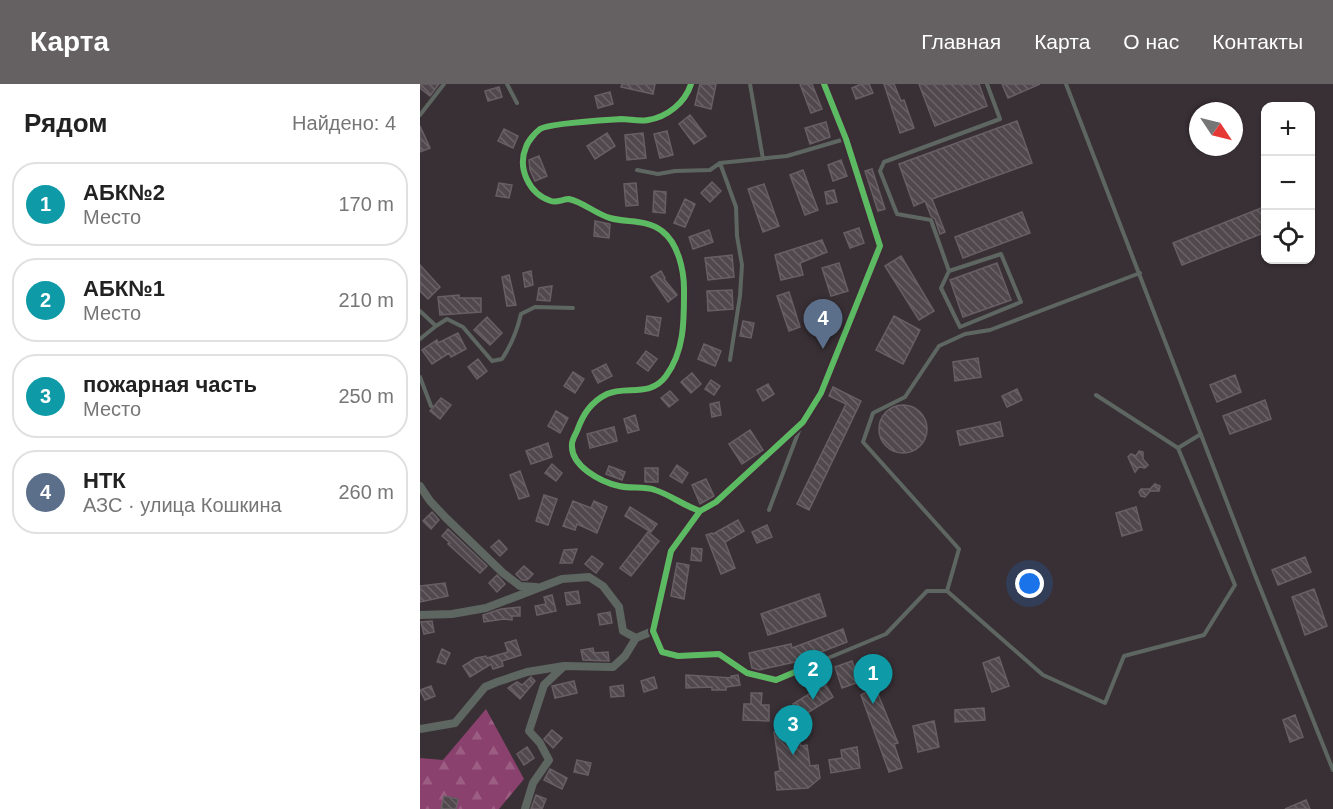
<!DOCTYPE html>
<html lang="ru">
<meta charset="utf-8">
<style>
body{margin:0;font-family:Helvetica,sans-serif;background:#f2f2f2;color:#222}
.controls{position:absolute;right:18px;top:18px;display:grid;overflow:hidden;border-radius:12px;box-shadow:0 2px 4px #0004}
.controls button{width:54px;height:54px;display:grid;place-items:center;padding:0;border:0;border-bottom:2px solid #e0e0e0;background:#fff;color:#222;font:30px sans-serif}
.compass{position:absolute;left:769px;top:18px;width:54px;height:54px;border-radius:50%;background:#fff;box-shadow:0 2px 4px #0004;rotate:125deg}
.you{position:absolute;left:610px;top:500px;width:21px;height:21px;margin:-15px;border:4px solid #fff;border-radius:50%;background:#1a73e8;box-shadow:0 0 0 9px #1a73e833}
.badge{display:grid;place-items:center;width:39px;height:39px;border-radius:50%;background:#656062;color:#fff;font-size:20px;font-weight:700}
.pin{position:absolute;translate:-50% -50px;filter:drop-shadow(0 2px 3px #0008)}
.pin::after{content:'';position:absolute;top:32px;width:21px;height:18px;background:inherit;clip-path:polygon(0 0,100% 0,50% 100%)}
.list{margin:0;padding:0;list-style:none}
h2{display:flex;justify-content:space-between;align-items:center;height:78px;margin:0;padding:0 24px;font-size:26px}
h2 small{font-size:20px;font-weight:400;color:#767676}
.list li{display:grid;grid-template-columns:39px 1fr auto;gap:18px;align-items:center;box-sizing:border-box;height:84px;margin:0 12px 12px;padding:0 12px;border:2px solid #e0e0e0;border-radius:24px}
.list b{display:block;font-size:22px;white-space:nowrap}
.list p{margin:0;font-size:20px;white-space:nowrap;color:#767676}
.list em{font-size:20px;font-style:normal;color:#767676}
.icon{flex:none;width:33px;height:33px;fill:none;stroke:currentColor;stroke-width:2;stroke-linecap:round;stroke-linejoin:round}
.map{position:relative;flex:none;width:913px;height:725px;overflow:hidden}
header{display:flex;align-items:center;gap:36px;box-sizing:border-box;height:84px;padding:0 30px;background:#656062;color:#fff}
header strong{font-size:28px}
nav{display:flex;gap:33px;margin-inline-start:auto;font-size:21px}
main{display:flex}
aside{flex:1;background:#fff}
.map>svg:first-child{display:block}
</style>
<header>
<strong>Карта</strong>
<nav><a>Главная</a><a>Карта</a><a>О нас</a><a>Контакты</a></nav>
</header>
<main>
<aside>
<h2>Рядом<small>Найдено: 4</small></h2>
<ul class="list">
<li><span class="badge" style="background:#0f9aa8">1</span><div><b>АБК№2</b><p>Место</p></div><em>170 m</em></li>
<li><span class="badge" style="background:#0f9aa8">2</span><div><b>АБК№1</b><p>Место</p></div><em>210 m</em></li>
<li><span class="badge" style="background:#0f9aa8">3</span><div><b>пожарная часть</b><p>Место</p></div><em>250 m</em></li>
<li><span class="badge" style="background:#5c6f8a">4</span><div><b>НТК</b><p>АЗС · улица Кошкина</p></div><em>260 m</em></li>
</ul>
</aside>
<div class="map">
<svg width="913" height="725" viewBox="0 0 913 725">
<defs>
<pattern id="forest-firs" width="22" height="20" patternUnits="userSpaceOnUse" patternTransform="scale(1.5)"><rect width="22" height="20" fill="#8b416e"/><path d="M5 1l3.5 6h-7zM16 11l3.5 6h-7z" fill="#9c5d83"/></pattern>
<pattern id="building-back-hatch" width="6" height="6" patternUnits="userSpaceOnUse" patternTransform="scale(1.5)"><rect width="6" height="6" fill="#50484c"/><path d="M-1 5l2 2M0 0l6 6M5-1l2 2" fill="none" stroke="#6a6366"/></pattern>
</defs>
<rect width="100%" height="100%" fill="#393035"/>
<!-- forest -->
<path fill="url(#forest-firs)" d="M66,625L104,695L79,725H0V674L23,676Z"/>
<!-- building -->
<path fill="url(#building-back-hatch)" stroke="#675f64" stroke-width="1.5" d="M0,0H19L10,12L0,4Z
M202,0H235L233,10L201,3Z
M280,0H296L291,25L275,21Z
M380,0H392L402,25L391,29Z
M441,0H449L453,9L436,15L432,4Z
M464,0H474L481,17L484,16L494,44L480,49Z
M499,0H559L567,22L515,42Z
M582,0H620L588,14Z
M79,3L82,13L68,17L65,7Z
M190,8L193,20L178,24L175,12Z
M270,31L286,52L274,60L259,40Z
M597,37L612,79L512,115L525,148L520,150L515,135L511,132L505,117L494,122L479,80Z
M406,38L410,53L390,60L385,44Z
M0,42L10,64L0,68Z
M84,45L98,52L93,64L78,57Z
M247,47L253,71L240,74L234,50Z
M187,49L195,62L175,75L167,62Z
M223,49L226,74L207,76L205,51Z
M119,72L127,92L115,97L110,86L109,76Z
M421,76L427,92L413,97L408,81Z
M452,85L465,125L458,127L445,87Z
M383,86L398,126L385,131L370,91Z
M292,98L301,107L290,118L281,109Z
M79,99L92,101L89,114L76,112Z
M216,99L218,121L206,122L204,100Z
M344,100L359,142L343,148L328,105Z
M414,106L417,118L407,120L405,108Z
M234,107L246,108L245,129L233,128Z
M265,115L275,120L265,143L254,139Z
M846,122V148L762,181L753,159Z
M602,128L610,149L543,174L535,153Z
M175,137L190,140L189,154L174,152Z
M439,144L444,159L430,164L424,149Z
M289,146L293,158L273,165L269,153Z
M402,156L407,168L380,179L383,191L361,196L355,171Z
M312,171L314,193L288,196L285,174Z
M481,172L514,227L499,236L465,182Z
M419,179L428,207L411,212L402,184Z
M577,179L591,216L543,233L530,196Z
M0,181L20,203L8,215L0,207Z
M111,187L113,201L105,203L103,189Z
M241,187L245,194L244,195L257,211L248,218L231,193Z
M89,191L96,221L87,222L82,193Z
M132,202L130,217L117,216L119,204Z
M312,206L313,225L288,227L287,207Z
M369,208L380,243L369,247L357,212Z
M39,211V214H61V228L20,231L18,213Z
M227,232L241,234L238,252L225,249Z
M474,232L500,246L483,280L456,266Z
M67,233L82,249L70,261L54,246Z
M323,237L334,239L331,254L320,252Z
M38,249L46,265L31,273L29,269L12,280L2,266L17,256L18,259Z
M284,260L301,267L295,282L278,275Z
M226,267L237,275L228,287L217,279Z
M558,274L561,293L535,297L533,278Z
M58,275L67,287L57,295L48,283Z
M186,280L192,292L178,299L172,287Z
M153,288L164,295L155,309L144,302Z
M272,289L281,300L271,309L261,298Z
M815,291L821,308L797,318L790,301Z
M291,296L300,302L294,311L285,305Z
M348,300L354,310L343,317L337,306Z
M413,303L441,317L389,426L377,420L426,320L409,312Z
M597,305L602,316L587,323L582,312Z
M250,307L258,316L249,323L241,314Z
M21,314L31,321L20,335L10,327Z
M845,316L851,335L810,350L803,332Z
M299,318L301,331L292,333L290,320Z
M459 345a24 24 0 1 1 48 0a24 24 0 1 1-48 0Z
M136,327L148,334L140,349L128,342Z
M215,331L219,346L208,349L204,335Z
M580,338L583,352L540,361L537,347Z
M194,343L197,357L170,364L167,350Z
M330,346L343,366L322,380L309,360Z
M128,359L132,373L111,380L106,367Z
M719,367L723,368V375L728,381L725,384L719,383L715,388L708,373L711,370L716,372Z
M132,380L142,389L136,397L125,389Z
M257,381L268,389L262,399L250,392Z
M189,382L205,388L202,396L186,390Z
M225,384H238V398H225Z
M100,387L109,412L99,415L90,391Z
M286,395L294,412L280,420L272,401Z
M735,400L740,402L739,407H730L725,413L721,412L719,408L721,405H730Z
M124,411L137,415L128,441L116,437Z
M153,417L171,424L174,417L187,423L177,449L157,440L155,446L143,442Z
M210,423L237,440L231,448L205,432Z
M716,423L722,446L702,452L696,429Z
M12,428L19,436L11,445L3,437Z
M318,436L324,447L305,458L315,484L301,490L286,451L292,449L293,450Z
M347,441L352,453L337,459L332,448Z
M28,445L67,482L60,489L28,460L30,459L22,452Z
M228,448L239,457L211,492L200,484Z
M79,456L87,465L80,472L71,463Z
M272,464L282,465L281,477L271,476Z
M157,465L152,479H140L144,466Z
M172,472L183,480L176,489L165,480Z
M885,473L891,488L858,501L852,486Z
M257,479L269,481L264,515L251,512Z
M104,482L113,490L107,496H102L96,490Z
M77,491L85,500L77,508L69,499Z
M25,499L28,512L0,518V502Z
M894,505L907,542L885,551L872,513Z
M158,507L160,519L147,521L145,509Z
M399,510L406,532L348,551L341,530Z
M132,511L136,527L117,531L115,522L126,520L124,513Z
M100,523V532H92V536L84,535L64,538L63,531L81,525Z
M190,528L192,539L180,541L178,530Z
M12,537L14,548L4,550L1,538Z
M423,545L427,558L375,578L339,586L332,584L329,569L371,560L372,564Z
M96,556L101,571L82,577L83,582L73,585L71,580L50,593L43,582L56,574L66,572L67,574L88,568L85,559Z
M173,564L174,569L188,568L189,577L163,576L161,566Z
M22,565L30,569L25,580L17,578Z
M579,573L589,602L572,608L563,579Z
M432,577L439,598L422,604L415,583Z
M266,591L312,594L311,592L318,591L320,601L306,603V606H292V603L266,604Z
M111,593L115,597L100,615L88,604L97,598L102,601Z
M234,593L237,604L224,608L221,597Z
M154,597L157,609L135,614L132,602Z
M405,600L413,613L381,633L373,620Z
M203,601L204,612L191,613L190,603Z
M11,602L15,612L5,616L0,606Z
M455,603L478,659L474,660L482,684L469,688L441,611Z
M331,609H342L341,621H349V637L323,636L324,620H331Z
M564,624L565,636L535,638V626Z
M875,631L883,653L870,658L863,636Z
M514,637L519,663L498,668L493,642Z
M132,646L142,654L133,664L124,655Z
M365,647L366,652L371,651V657L379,656L381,662L387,661L390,682L398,681L400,694L388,704L357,706L355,688L360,687L354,648Z
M107,663L114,674L104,681L97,670Z
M437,663L440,684L411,689L409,676L422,674L421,666Z
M157,676L171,679L168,691L154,688Z
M130,685L147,694L142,705L124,696Z
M116,711L126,715L122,725H111Z
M24,712L38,715L36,725H21Z
M886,716L890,725H865Z"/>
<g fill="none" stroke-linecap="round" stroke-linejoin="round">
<!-- lane -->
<path stroke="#5e6661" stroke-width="4" d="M87,0L97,19
M330,0L343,75
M646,0L835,491L913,686
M0,31L24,0
M300,79L316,123L317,152L322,181L320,212L310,276
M217,86L238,90L255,87L290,86L300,79L367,72L425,55
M529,187L581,170L601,218L540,243L521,204L529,187L511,136L477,130L460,87L464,78L580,35L567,0
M0,227L16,242
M0,255L16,242L27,235L43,243L72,277L82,275C92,260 97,247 101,230L115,223L153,224
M0,293L11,322
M676,311L758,364L781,350
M349,426L380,344
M527,507L623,591L685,619L704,572L784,551L815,501L758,364
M401,577L466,550L507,507H527L539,465L443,358L453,329L485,313L519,262L545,250L570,246L720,189"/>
<!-- street -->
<path stroke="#5e6661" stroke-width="8" d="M271,0C265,19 247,33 228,36C219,38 210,35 201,35C187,36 129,39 120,45C115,49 108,57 106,63C97,84 109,110 131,117C137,119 143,115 149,115C163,118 176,130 190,134C207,139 227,135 242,147C258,159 264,186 264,205C264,235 265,266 246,292C230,314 206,301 187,310C171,318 163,330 157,347C155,351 152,356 152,360C150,382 181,398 199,402C211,405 224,402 235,406C251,411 264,422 280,427
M0,402L10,417L26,434L83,489L100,502L116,503
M0,531L32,530L66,524L142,495L169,493L183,502L199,523L203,547L216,554L233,547
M401,577L356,596L327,589L299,570L258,572L242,568L233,547L251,467L280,427L296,418L383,338L401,309L460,162L426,55L404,0
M0,645L35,639L65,603L77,598L107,588L144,582L193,583L205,572L216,554
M105,725L113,699L129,676L120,659L109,647L124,601L143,583"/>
<defs>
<path id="cycleway" d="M271,0C265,19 247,33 228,36C219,38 210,35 201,35C187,36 129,39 120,45C115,49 108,57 106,63C97,84 109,110 131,117C137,119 143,115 149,115C163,118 176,130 190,134C207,139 227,135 242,147C258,159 264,186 264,205C264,235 265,266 246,292C230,314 206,301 187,310C171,318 163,330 157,347C155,351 152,356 152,360C150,382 181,398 199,402C211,405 224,402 235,406C251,411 264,422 280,427
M401,577L356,596L327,589L299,570L258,572L242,568L233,547L251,467L280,427L296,418L383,338L401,309L460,162L426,55L404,0"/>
</defs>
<!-- cycleway casing -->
<use href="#cycleway" stroke="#3d2c36" stroke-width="10"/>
<!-- cycleway -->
<use href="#cycleway" stroke="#5cba63" stroke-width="6"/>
</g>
</svg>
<div class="controls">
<button>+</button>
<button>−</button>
<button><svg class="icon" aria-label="locate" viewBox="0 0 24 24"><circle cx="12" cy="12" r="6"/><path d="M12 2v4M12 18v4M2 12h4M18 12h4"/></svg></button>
</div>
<svg class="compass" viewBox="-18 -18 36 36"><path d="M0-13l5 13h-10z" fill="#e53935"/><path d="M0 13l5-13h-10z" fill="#767676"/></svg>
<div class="you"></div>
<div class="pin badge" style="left:453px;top:620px;background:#0f9aa8">1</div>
<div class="pin badge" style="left:393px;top:616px;background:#0f9aa8">2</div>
<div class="pin badge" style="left:373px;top:671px;background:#0f9aa8">3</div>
<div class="pin badge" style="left:403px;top:265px;background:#5c6f8a">4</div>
</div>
</main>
